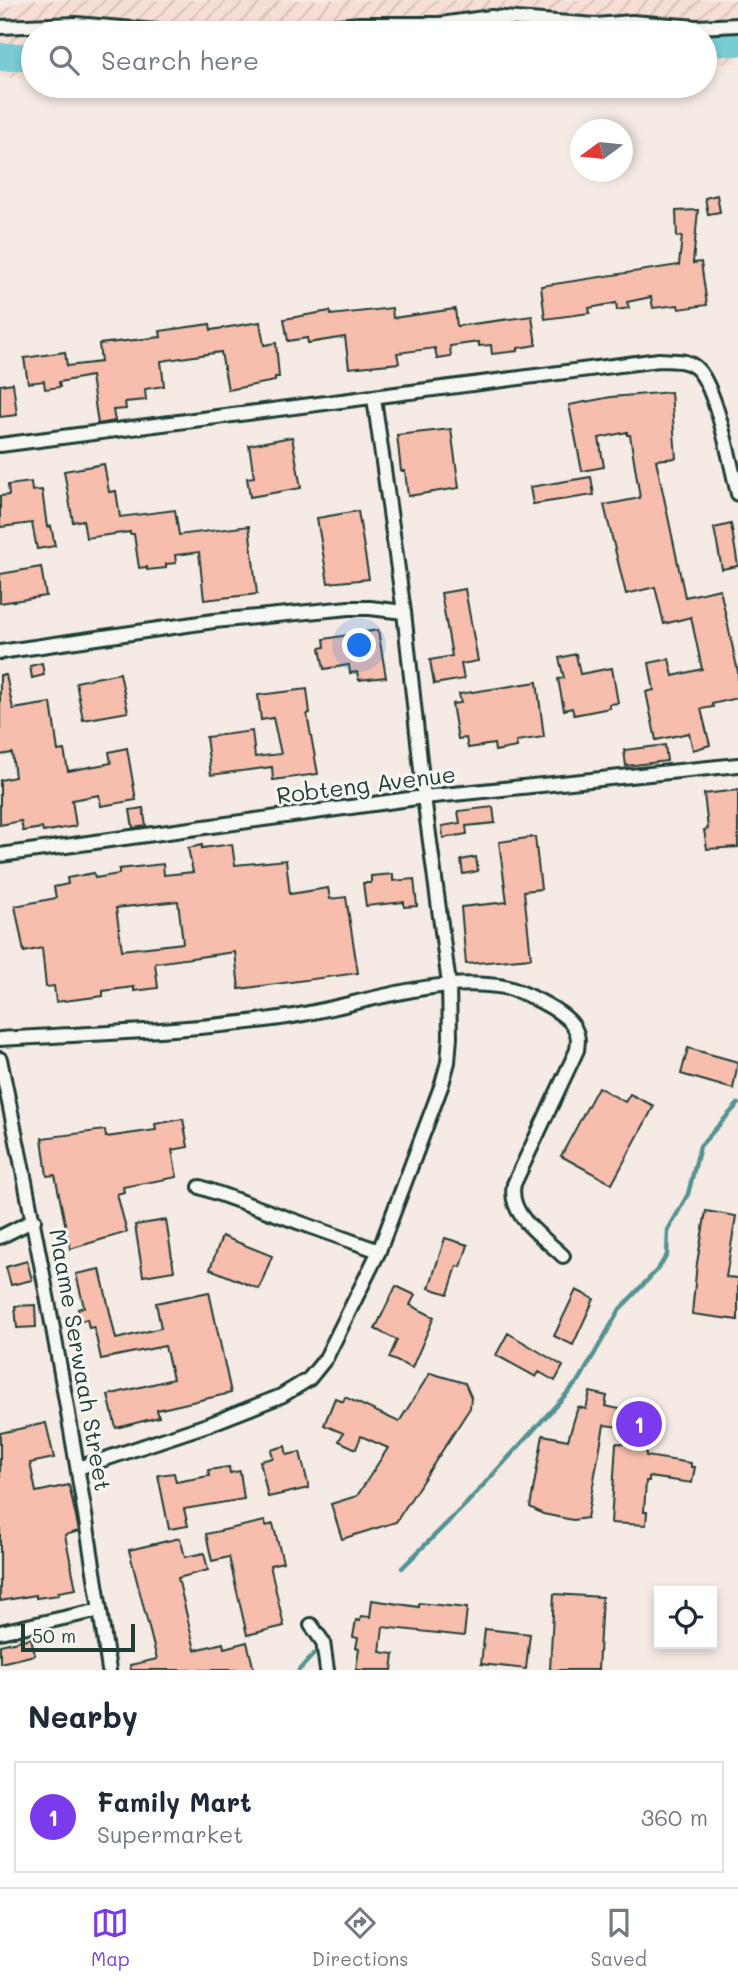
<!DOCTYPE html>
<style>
body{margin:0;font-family:Mali,sans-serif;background:#f6f6f7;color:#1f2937}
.controls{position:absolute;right:21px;bottom:21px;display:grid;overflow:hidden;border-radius:0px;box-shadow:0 4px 10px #0003}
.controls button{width:63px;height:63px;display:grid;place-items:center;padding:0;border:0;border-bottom:2px solid #e0e1e3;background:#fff;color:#1f2937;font:35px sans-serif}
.compass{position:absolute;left:570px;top:119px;width:63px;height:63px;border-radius:50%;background:#fff;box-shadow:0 4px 10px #0003;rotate:255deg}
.scale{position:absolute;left:21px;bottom:18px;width:114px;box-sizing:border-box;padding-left:7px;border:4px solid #1f3d34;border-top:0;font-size:19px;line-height:24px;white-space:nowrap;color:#1f3d34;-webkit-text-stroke:5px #f6f6f2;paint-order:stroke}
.you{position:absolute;left:360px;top:646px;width:24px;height:24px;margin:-18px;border:5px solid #fff;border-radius:50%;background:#1a73e8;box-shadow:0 0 0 10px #1a73e833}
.badge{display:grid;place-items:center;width:46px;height:46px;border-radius:50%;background:#7c3aed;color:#fff;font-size:23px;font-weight:700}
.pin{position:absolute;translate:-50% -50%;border:4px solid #fff;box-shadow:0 2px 7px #0006}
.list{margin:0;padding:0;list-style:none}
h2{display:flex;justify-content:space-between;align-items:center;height:91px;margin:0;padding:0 28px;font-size:30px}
h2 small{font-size:23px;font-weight:400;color:#747a83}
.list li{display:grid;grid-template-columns:46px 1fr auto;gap:21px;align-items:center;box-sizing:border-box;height:112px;margin:0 14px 14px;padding:0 14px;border:2px solid #e0e1e3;border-radius:0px}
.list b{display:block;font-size:26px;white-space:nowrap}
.list p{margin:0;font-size:23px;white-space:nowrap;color:#747a83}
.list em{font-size:23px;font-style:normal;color:#747a83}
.icon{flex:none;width:38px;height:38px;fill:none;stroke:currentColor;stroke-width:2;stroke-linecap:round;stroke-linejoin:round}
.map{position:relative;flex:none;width:738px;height:1670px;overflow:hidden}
.search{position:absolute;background:#fff;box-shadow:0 4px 10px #0003;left:21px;right:21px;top:21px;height:77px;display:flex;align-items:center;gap:18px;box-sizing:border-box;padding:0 24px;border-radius:38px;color:#747a83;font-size:26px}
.sheet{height:217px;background:#fff}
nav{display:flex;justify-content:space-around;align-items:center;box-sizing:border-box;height:98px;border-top:2px solid #e0e1e3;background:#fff;font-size:19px;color:#747a83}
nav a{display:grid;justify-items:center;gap:4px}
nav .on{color:#7c3aed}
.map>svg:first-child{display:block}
</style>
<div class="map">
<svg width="738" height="1670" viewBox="0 0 738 1670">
<defs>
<pattern id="industrial-furrows" width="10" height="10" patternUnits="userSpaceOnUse" patternTransform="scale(1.75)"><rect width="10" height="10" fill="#f6ded4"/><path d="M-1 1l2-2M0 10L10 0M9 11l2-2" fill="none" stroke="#d2bfb7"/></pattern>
</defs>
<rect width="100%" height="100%" fill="#f6ebe4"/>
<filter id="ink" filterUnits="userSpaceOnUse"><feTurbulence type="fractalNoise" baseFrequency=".0143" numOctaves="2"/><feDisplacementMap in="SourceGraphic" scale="14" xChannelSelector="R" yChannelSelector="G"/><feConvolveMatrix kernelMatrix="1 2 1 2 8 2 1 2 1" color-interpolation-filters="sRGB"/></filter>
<g filter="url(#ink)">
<!-- industrial -->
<path fill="url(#industrial-furrows)" d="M26,0H738V63L705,64V33H33V78L0,77V9Z"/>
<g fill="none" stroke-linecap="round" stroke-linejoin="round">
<!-- stream -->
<path stroke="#569293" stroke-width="4.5" d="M402,1568L467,1503L580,1379L620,1309L658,1269L667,1255L668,1230L688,1194L700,1146L738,1104
M299,1670L314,1654"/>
<!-- river -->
<path stroke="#7acbd3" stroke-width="28" d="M705,42H738
M0,57H33"/>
</g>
<!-- building -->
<path fill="#f7beae" stroke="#1f3d34" stroke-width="2" fill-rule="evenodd" d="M717,195L720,212L708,214L705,198Z
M698,210L693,263L701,262L707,305L679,309L678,305L653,308L651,297L627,302L629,308L617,310L616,303L589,308L590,313L545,319L541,286L679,265L682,236L677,237L676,211Z
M392,308L393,318L455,309L457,326L532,316L536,345L518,348V351L492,354L491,345L479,346V342L450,346L451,357L437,359L435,348L397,353L399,363L349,368L345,337L308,343L307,338L288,341L284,319L330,311L331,315Z
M260,322L264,345L276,343L279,377H275V381L228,390L221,352L161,361L164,386L145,389L146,400L125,402L126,409L113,410L115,421L98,424L91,376L59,382L60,387L45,389L44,381L28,383L24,358L65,352L67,366L101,362L99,344L161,337L160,331L210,324L211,330Z
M13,383L17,415L0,417V385Z
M671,392L676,458L656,460L685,597L720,589L738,672V698L712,704L713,707L701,709L710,745L693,750L689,733L656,740L646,692L654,690L649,663L669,659L673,676L702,669L691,617L664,624L655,587L626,594L604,505L640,498L630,435H627V432L599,438L604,467L582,471L569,405L611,397Z
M451,429L459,488L408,496L405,471H401L397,435Z
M292,437L301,488L250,497L247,478L254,477L249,445Z
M104,464L109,492L116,491L120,517L175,510L179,535L249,526L257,594L204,600L199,552L175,555L176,563L166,564V568L147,570V567L139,568L134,534H130V532L86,538L83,520L73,522L64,471Z
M591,477L594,495L533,504L530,487Z
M31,482L32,491L42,490L47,527L51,526L55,546L37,549L32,523L0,527V496L9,495L8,485Z
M358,511L369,579L328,583L317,518Z
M731,524L738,566L722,569L714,528Z
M41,567L46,596L0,603V574Z
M465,589L478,661L461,664L464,679L434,684L430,660L452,656L441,593Z
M378,630L386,677L359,680L357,672L350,673L349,665L324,669L320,648L325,647L324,639Z
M576,654L580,674L612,668L618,703L609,704L610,708L574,715L572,708L564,710L558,679L564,678L559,658Z
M42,663L44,675L32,678L30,666Z
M120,673L128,712L83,720L76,682Z
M0,675H6L13,709L51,703L58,751L64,750L68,771L111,763L109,752L127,748L136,800L101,806L99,795L72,800L76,826L43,832L42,828L23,831L21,821L0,825V780L15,777L12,753L0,755Z
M537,682L544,737L516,741L517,747L495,751L494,744L468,748L466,738L458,739L452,704L461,703L459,694Z
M307,689L310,713L307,714L318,774L273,780L272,767L211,775L206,737L252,731L255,757L281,754L273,718L261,720L258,695Z
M665,745L667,761L626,766L624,750Z
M738,790V847L707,849L704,830L708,829L704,794Z
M493,807L495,823L466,826L467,834L443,838L442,826L460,823L458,811Z
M143,808L146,826L133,828L130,810Z
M535,837L541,889L524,891L531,958L466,964L461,907L507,902L499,842Z
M232,844L235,865L286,860L290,894L328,888L330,899L346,897L358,973L239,989L235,952L155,963L158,988L134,991V987L103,991V996L56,1002L54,986L46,987L42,948L24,952L15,906L56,898L54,887L68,884L67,878L94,873L95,878L119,874V869L163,864L164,875L193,872L188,848L202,845V848ZM178,901L183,943L122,950L116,908Z
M476,857L478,871L463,874L461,860Z
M393,874V881L414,879L417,906L404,907V902L366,906L363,883H371V876Z
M688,1048L738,1062L733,1089L681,1074Z
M598,1087L625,1102L630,1094L654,1106L612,1184L561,1156Z
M183,1119L188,1147L172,1150L177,1177L123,1187L124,1192L117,1194L127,1232L70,1249L69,1240L62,1242L60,1229L66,1228L55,1175L47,1176L42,1138L105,1130L106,1137L156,1130L155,1124Z
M706,1211L736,1216L726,1277L738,1278V1320L692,1314L697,1263Z
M166,1220L174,1271L143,1276L135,1225Z
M222,1236L272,1256L259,1289L210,1269Z
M445,1238L468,1245L461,1267L457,1266L448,1294L429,1288Z
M27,1261L32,1280L11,1285L6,1267Z
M100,1269L116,1339L161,1328L156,1303L209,1292L231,1393L157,1410L159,1417L116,1428L108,1395L173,1379L165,1346L101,1359L94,1327L89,1328L87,1319L81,1321L78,1309L84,1307L76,1274Z
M396,1286L415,1295L410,1305L434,1317L412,1368L389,1358L397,1340L375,1329Z
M576,1290L594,1299L573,1345L554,1336Z
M35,1305L36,1327L17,1328L15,1306Z
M508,1333L563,1366L555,1381L539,1372L536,1377L496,1355Z
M430,1373L465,1383L471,1397L470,1408L396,1522L342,1539L331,1504L357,1496L388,1448L361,1436L356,1449L339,1441L343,1433L324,1425L335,1398L343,1402L345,1397L399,1422Z
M590,1392L607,1396L605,1406L624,1410L620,1427L604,1425L587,1518L573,1520L543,1514L530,1507L543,1435L568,1440L578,1407L586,1409Z
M46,1423L54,1458L30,1463L36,1492L69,1485L79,1531L65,1535L76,1589L58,1592L59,1595L36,1598V1595L0,1601V1433Z
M616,1443L646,1445V1456L691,1463V1467H695L692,1483L649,1477V1481H646L644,1512H647L646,1525L611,1523Z
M285,1446L287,1455L300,1452L309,1488L268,1497L260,1461L273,1458L271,1450Z
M229,1467L230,1473L240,1471L244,1499L184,1509L188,1526L169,1529L158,1475L174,1473L176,1482L209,1476L208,1470Z
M265,1521L266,1526L273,1524L283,1562L270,1565L284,1626L247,1635L229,1557L212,1561L206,1534Z
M180,1538L185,1557L204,1553L208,1570L178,1578L195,1650L223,1643L224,1648L247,1642L254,1670H131L130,1665L157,1659L129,1550Z
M554,1594L602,1597L598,1670H550Z
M372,1600L419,1607V1603L467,1608L464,1636L383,1627L380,1652L394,1654L392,1670H356L359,1648H356L358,1638L353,1637L356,1620L360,1621L361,1616L370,1617Z
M485,1629L530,1634L526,1669L481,1664Z
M31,1638L35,1655L0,1663V1645Z"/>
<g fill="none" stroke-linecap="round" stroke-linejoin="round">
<defs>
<path id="minor" d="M0,27L76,24L179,33
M260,33L360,24H441L491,17L596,25L632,22L697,27L738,25
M0,445L659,360C671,361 685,359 695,367C716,383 731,467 738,494
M0,652L214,621L349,608H370L404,612
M0,855L424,797L738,765
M0,1039C96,1033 193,1031 287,1017C357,1006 427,977 498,986C517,988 567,1011 575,1029C579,1036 578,1042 577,1050L514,1184C507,1216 543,1236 563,1256
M0,1059C43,1262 79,1465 109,1670
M200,1187L379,1251
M0,1237L34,1220
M78,1468L210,1424L281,1396L309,1379L326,1358L379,1251L442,1084L448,1062L450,1037L449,984L424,797L404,612L374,398
M311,1625L323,1642L327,1670
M0,1632L100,1610"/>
</defs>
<!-- minor casing -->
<use href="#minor" stroke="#1f3d34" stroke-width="18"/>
<!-- minor -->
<use href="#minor" stroke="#f6f6f2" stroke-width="12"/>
</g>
</g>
<g text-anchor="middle" stroke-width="6" stroke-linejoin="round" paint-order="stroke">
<!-- street labels -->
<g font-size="23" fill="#1f3d34" stroke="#f6f6f2">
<text transform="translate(366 785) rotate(-7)" y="8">Robteng Avenue</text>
<text transform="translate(80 1360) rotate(80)" y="8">Maame Serwaah Street</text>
</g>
</g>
</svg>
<div class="controls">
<button><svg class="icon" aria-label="locate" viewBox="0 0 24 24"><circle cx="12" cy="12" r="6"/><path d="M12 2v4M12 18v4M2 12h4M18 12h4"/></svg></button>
</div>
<svg class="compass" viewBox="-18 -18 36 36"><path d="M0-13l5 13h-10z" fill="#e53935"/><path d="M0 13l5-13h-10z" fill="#747a83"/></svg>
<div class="scale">50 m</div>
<div class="you"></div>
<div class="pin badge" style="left:639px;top:1424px">1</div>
<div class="search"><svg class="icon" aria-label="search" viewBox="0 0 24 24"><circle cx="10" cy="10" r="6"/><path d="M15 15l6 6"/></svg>Search here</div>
</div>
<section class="sheet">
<h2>Nearby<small></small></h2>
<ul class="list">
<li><span class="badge">1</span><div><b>Family Mart</b><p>Supermarket</p></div><em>360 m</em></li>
</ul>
</section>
<nav>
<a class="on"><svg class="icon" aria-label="map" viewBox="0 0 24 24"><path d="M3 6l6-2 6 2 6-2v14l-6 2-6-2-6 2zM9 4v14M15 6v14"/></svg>Map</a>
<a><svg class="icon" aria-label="directions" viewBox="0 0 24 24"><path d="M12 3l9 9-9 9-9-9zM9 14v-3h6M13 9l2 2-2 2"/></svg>Directions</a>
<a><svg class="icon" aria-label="saved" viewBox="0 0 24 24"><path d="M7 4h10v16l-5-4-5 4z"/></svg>Saved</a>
</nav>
